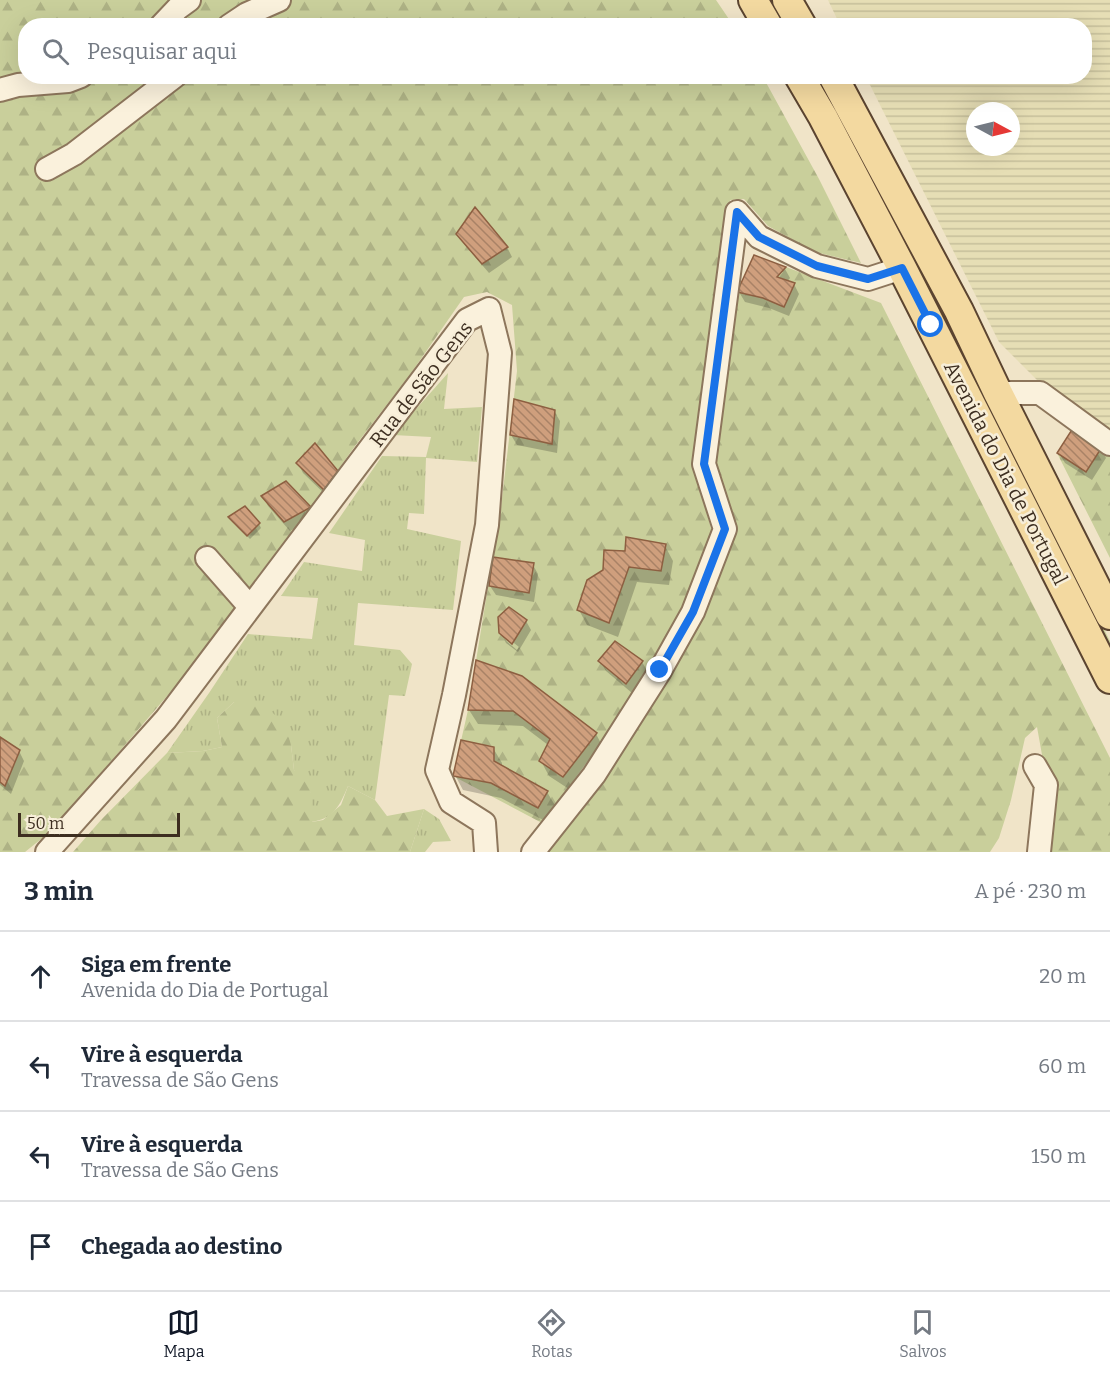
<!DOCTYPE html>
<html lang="pt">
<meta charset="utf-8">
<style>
body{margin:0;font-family:Bitter,serif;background:#f6f6f7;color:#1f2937}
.compass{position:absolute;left:966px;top:102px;width:54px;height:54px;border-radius:50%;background:#fff;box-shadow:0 6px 24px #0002;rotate:97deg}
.scale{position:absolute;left:18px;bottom:15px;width:162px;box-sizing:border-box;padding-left:6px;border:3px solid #3d2e20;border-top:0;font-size:16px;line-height:21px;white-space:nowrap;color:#3d2e20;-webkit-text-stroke:4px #f7eed8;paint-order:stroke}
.stop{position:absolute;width:18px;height:18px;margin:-14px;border:4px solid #1a73e8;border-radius:50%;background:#fff}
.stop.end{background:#1a73e8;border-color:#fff;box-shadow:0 2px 6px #0008}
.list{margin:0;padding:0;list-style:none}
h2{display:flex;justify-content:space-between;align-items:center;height:78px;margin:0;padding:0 24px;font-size:26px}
h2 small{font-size:20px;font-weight:400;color:#747a83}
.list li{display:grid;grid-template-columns:39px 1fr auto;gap:18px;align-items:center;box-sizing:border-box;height:90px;padding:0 24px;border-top:2px solid #e0e1e3}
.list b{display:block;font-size:22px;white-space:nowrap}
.list p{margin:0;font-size:20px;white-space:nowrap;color:#747a83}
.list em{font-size:20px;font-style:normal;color:#747a83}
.icon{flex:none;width:33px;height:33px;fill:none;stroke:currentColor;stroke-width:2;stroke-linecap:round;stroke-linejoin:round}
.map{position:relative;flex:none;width:1110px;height:852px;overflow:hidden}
.search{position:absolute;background:#fff;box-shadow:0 6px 24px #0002;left:18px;right:18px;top:18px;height:66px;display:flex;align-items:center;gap:15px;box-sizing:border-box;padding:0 21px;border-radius:24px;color:#747a83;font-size:22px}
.sheet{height:438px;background:#fff}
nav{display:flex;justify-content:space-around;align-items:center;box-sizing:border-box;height:84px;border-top:2px solid #e0e1e3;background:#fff;font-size:16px;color:#747a83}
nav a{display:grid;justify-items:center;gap:3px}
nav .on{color:#111827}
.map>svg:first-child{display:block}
</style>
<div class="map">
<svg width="1110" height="852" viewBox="0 0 1110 852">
<defs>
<pattern id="farmland-rules" width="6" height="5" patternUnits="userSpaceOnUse" patternTransform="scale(1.5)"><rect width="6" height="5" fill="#e6deb5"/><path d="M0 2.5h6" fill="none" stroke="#c6bf9b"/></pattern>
<pattern id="grass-tufts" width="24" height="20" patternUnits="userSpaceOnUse" patternTransform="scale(1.5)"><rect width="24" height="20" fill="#c9cf9b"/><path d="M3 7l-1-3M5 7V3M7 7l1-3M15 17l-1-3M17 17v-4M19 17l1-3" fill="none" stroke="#aeb285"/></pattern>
<pattern id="forest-firs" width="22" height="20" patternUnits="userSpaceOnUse" patternTransform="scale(1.5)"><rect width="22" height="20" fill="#c9cf9b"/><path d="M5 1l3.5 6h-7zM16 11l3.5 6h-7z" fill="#aeb285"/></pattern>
<pattern id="building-back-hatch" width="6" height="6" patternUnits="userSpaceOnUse" patternTransform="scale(1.5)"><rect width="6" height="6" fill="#cf9f7d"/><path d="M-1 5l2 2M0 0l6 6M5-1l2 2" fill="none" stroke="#a98266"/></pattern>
</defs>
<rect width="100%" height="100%" fill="#f0e4c8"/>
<!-- farmland -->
<path fill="url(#farmland-rules)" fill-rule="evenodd" d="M828,0H1110V436L1046,389L999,342L866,77L1084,76V26L840,25ZM975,111H1011V147H975Z"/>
<!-- grass -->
<path fill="url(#grass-tufts)" d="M953,328L1110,641V655L947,331Z
M448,373L444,409L482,407L477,462L426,458L424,514L409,513L407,529L461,541L453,610L358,603L354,645L400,650L412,664L405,696L389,695L375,800L348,786C340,805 334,819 311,822V793L294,770L291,745L234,702L217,718L222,747L203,751L167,753L209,693L248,634L312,639L318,598L281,596L304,562L362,571L365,540L329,533L382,456L426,457L431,437L393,435Z
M424,809L439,819L451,841L433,842L425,852H410Z"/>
<!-- forest -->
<path fill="url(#forest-firs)" d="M0,0H716L733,25L26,26V76L763,77L819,179L861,263L815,252L768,226L744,199L730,200L695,469L712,532L690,590L659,651L607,735L542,823L453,776L468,710L501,507L517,371L512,305L487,292L464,297L409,376L355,446L316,501L260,573L198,660L51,831L25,852H0Z
M786,267L881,303L1110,758V852H1049L1046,777L1037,727L1025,738L1011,800L999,838L990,852H545L591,796L624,749L702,612L736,527L715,459L737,292L763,298L784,306L777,277Z
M1102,447L1110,454V558L1057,453Z
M234,702L264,705L285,724L291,745L294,770L308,778L311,793L312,822L323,820L341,805L348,786L375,800L387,816L424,809L410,852H73L101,820L167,753L203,751L222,747L217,718Z"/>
<!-- shadow -->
<path fill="#0003" fill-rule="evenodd" d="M458,234L507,247L512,257L489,273L464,244Z
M785,269L790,278L787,282L794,284L799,294L789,316L769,308L745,302L739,292ZM780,272H783L774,284L772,282Z
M554,411L560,421L557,453L517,445L511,435Z
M1101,448L1106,458L1092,480L1065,463L1059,453Z
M298,463L336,472L342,482L330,499L303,473Z
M286,483L310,508L315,518L290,531L268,506L263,496Z
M233,521L259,524L261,528L250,539Z
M665,546L673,561L669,585L637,582L618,637L587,625L579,610L626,553Z
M533,565L538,574L534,602L496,595L490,586Z
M526,621L531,630L518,652L506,643L504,639L517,650L519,647L504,635V638L500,633Z
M615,643L642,662L648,672L632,693L606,671L600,661Z
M477,662L596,734L604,749L572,791L549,776L541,761L548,745L523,726L478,724L469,710Z
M0,739L19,751L24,761L11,794L0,785Z
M493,748L502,763V767L547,792L556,807L547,822L501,798L463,790L455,775Z"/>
<!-- building -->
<path fill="url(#building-back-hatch)" stroke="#8d5f41" stroke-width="1.5" d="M475,207L508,247L482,264L456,234Z
M754,255L786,267L777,277L795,283L784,307L763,298L737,292Z
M514,399L555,410L552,444L510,435Z
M1073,428L1102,447L1086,472L1057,453Z
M315,443L338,471L324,490L296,463Z
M286,481L311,507L284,522L261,496Z
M245,506L260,523L247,536L228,517Z
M626,537L666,544L661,571L629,567L609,623L577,610L587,580L603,570L604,550L625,551Z
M493,557L534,563L529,593L489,586Z
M509,607L527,620L512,644L499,633L498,617Z
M615,641L643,661L626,684L598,661Z
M476,660L522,676L597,733L563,777L539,761L550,739L513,711L468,710Z
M0,737L20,750L5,786L0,782Z
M461,740L494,747V761L548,791L538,808L491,783L453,776Z"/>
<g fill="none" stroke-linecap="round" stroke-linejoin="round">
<defs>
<path id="minor" d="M161,26L178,8L189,0
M229,26L247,14L279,0
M0,90L18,85L68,81L81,76
M47,169L74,154L175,76
M998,393H1040L1110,444
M207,558L250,607
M1035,766L1046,785L1039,852
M47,852L166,719L467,320L489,309L500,353L487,525L454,695L437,770L451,802L484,823L486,852
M533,852L594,775L660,671L693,612L725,529L704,464L737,212L759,237L817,266L868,279L902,268"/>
<path id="major" d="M753,0L768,26
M787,0L802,26
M799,76L823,117L902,268L1110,679
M833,76L959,311L998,393L1110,615"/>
</defs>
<!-- minor casing -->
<use href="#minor" stroke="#8d765c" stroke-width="26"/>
<!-- major casing -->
<use href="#major" stroke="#5b4430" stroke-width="32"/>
<!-- minor -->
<use href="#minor" stroke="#faf1dc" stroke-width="22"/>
<!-- major -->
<use href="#major" stroke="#f3d9a0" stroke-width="28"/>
</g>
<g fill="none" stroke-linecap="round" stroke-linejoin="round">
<!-- route -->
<path stroke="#1a73e8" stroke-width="8" d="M660,670L693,612L725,529L704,464L737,212L759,237L817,266L868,279L902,268L931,325"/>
</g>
<g text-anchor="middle" stroke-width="5" stroke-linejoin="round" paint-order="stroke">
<!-- street labels -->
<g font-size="20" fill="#3d2e20" stroke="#f7eed8">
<text transform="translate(421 384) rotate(-52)" y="7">Rua de São Gens</text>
<text transform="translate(1006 473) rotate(63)" y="7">Avenida do Dia de Portugal</text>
</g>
</g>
</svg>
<svg class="compass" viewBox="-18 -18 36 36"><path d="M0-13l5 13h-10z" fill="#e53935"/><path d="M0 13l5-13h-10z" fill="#747a83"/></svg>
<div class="scale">50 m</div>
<div class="stop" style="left:931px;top:325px"></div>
<div class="stop end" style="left:660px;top:670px"></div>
<div class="search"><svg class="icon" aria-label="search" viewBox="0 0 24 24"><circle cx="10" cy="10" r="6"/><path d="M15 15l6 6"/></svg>Pesquisar aqui</div>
</div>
<section class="sheet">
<h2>3 min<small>A pé · 230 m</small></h2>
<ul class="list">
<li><svg class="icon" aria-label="ahead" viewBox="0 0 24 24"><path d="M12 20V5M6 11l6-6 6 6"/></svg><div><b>Siga em frente</b><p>Avenida do Dia de Portugal</p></div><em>20 m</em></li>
<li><svg class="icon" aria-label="left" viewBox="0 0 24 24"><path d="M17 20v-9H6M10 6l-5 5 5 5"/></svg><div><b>Vire à esquerda</b><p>Travessa de São Gens</p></div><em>60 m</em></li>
<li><svg class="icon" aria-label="left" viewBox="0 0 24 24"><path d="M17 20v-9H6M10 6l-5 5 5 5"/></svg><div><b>Vire à esquerda</b><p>Travessa de São Gens</p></div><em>150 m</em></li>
<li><svg class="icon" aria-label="arrive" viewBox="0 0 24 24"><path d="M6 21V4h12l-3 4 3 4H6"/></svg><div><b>Chegada ao destino</b></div></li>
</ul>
</section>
<nav>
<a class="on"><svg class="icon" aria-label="map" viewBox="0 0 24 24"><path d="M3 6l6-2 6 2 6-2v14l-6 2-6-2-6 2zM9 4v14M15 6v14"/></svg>Mapa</a>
<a><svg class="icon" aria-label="directions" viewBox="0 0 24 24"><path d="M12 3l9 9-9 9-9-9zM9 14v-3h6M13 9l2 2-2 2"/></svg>Rotas</a>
<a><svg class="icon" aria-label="saved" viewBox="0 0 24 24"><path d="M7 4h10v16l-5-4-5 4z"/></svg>Salvos</a>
</nav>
